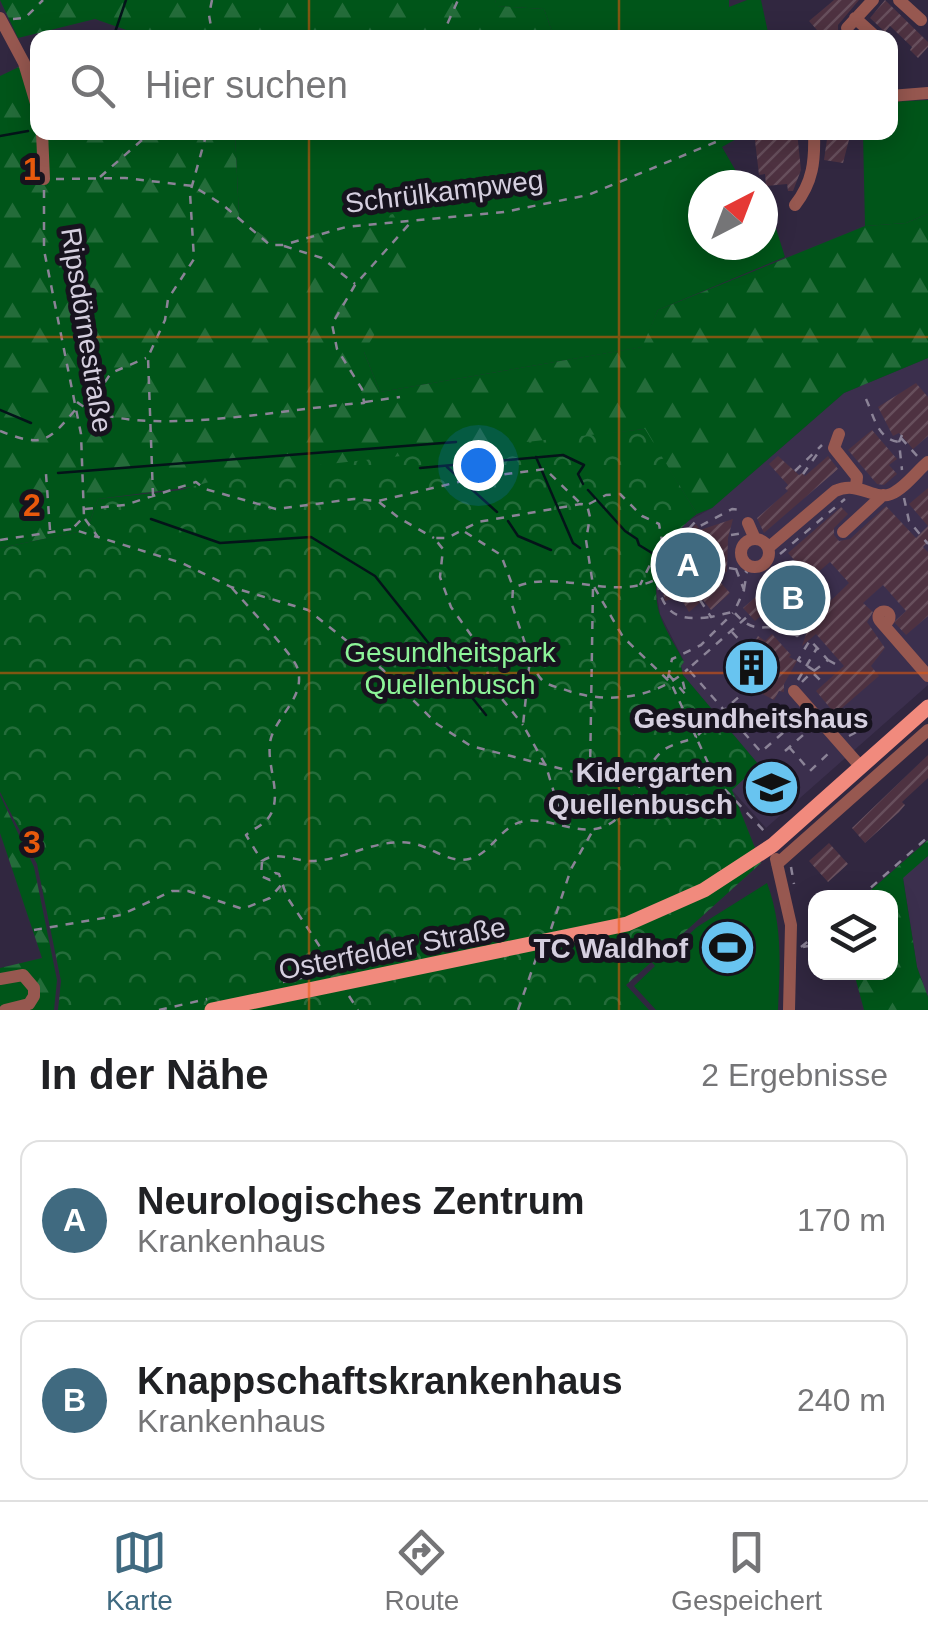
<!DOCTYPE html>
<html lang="de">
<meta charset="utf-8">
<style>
body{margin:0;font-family:Helvetica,sans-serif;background:#f2f2f2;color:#202124}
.controls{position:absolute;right:30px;bottom:30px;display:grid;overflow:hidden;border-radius:20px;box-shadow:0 5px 25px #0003}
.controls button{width:90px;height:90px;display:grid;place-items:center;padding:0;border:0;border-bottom:2px solid #e0e0e0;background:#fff;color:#202124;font:50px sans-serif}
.compass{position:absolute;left:688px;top:170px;width:90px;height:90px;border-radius:50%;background:#fff;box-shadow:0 5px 25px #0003;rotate:42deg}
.you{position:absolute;left:478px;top:465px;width:35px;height:35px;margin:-25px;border:8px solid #fff;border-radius:50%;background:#1a73e8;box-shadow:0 0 0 15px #1a73e833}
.badge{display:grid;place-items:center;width:65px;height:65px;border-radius:50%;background:#406a80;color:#fff;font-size:32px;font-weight:700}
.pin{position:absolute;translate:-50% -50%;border:5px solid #fff;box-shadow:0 2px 10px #0006}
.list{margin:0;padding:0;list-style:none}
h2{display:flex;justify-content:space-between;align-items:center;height:130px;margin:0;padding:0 40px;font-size:42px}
h2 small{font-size:32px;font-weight:400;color:#757577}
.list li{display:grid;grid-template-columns:65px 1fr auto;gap:30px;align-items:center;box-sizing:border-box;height:160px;margin:0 20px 20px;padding:0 20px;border:2px solid #e0e0e0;border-radius:20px}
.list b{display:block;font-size:38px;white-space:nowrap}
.list p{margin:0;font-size:32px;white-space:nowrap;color:#757577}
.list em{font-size:32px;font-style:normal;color:#757577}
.icon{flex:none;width:55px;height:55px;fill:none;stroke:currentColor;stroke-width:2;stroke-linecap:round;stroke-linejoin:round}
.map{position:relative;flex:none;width:928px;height:1010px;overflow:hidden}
.search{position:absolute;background:#fff;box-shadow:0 5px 25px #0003;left:30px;right:30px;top:30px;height:110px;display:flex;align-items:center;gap:25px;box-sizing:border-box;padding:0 35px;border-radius:20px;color:#757577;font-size:38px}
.sheet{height:490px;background:#fff}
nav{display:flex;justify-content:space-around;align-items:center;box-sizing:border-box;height:140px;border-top:2px solid #e0e0e0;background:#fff;font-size:28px;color:#757577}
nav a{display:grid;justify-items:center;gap:5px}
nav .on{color:#406a80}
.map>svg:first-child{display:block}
</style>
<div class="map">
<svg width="928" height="1010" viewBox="0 0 928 1010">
<defs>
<pattern id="forest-firs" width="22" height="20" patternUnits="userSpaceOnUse" patternTransform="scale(2.5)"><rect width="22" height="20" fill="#005519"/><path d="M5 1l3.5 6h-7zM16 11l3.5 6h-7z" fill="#246c3a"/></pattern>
<pattern id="park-crowns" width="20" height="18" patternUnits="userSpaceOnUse" patternTransform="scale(2.5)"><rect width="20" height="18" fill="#005519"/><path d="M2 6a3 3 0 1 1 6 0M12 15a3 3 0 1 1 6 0" fill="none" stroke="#246c3a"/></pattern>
<pattern id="building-hatch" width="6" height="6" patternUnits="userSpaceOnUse" patternTransform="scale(2.5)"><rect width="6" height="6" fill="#4e3241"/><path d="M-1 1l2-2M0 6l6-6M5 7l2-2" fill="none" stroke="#674f5c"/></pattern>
</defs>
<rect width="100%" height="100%" fill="#312740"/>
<!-- built -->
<path fill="#3b2f4d" d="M928,358V685L766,828L731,789L759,765L683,675L681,665L684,661L660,614L655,581L666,550L683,524L712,508L844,393Z
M928,856V997L917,967L903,877Z"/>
<!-- green -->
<path fill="#005519" d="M495,0H729V7L747,0H761L769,37H554L544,9L496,6Z
M928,100V214L906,223L865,226L863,133L890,132L891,102Z
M235,133H747L722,147L744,185H703V245H763V199L768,203L785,257L658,310L643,347L380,392L364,352L291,240L271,242L239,217Z
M767,883C783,926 780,965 778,1010H656L634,986L655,966L650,960L659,951L665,957L697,927Z"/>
<!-- forest -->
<path fill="url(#forest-firs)" d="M0,0H495L497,6L544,9L554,37L149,38L95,19L18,38Z
M21,66L39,140L65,132L235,133L239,217L271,242L291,240L393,214L419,260L364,352L380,392L642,347L658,310L865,226L906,223L928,214V358L844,393L712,508L697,514L644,429L98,499L87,530L0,548V76Z
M0,795L34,867L57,980L54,1010H0V968L42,958L0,833Z
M928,840V856L903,878L917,967L928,997V1010H864L854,973L890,972V898L863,897Z"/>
<!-- park -->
<path fill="url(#park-crowns)" d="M645,429L697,514C666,537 649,574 659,612C664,629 676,646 684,662L681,666L683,675L759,765L732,790L761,863L626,985L649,1010H58L61,981L37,864L0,792V548L87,530L98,499L181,490L237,474Z"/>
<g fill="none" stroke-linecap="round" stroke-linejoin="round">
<!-- stream -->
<path stroke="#041419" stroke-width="2.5" d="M113,38L126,0
M0,136L28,131
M0,410L31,423
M536,457L573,543L580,548
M447,467L497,512
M420,468L563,455L584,465L578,474L583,484
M58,473L456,442
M588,490L625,531L637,539L639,545L665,561
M151,519L220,543L311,537L375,576L486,715
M508,521L518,536L551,550"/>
</g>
<!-- building -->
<path fill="url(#building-hatch)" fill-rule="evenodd" d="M834,0H859L838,25V32L844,38H824L809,21Z
M885,0L928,42V47L918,58L910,50L912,47L890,26L885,32L870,18Z
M754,132H797L801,170L793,191H788L787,184L766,186L765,174L759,175Z
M828,132H851L843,163L824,160Z
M916,383L928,397V436L913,449L899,433L893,436L878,407Z
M872,430L897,459L889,465L897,474L884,485L877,484L848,450Z
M778,456L799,475L802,473L805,476L828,456L838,469L764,533L757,518L788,491L785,488L788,485L769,464Z
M928,488V542L923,547L928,552V616L906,635L894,622L906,611L883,585L863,603L873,612L867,622L885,648L871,666L879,676L835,714L816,691L844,666L816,634L802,646L809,626L783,596L755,621L743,608L796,562L788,553L841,507L848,514L834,528V535L839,541L850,539L886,506L916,538L928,526L909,504ZM830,562L849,583L821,610L801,587Z
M733,519L728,538L727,572L709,569L730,593L711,610L703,600L689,612L680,597L665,601L660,583L676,580L678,563L671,561L682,538L696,524L700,530Z
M772,634L791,655L789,657L797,661L784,684V692L779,691L774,700L733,679L746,656L742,648L748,642L752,646L758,636L765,641Z
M928,755V778L902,802L905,805L899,812L865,843L852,828Z
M829,843L848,864L828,882L809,861Z"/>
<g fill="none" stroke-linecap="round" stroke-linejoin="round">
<!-- path -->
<path stroke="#8b8397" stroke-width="2.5" stroke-dasharray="8 8" stroke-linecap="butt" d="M212,0L209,15L213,38
M13,19L25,18L43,0
M441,38L458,0
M100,177L151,132
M56,179L125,178L193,186L223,205L270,245H283L346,227L504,212L588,195L740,132
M44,190V250L81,434L84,517L72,529
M284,246L322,258L355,284
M866,399C874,416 877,439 899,442
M77,402C127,443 299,406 364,403L362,389L337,349L332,324L355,285L411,222
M365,402L400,397
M87,409L111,373L146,358
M0,431C43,448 48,442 76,409
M902,435L899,442L902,470
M901,438L919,458
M795,471L822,445
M803,474L820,450
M153,496L148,357L165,320L168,299L194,259L190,193L207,132
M904,498L909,521L928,544
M379,502L399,518L434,538
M589,504L606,495L620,494L642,516L659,524L662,541L640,585
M85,509L125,505L196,482L205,489L276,509L354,499L378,501L475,478L545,469L580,503
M85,519L98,537L182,563L231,587L308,610L382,669L437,724L471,746L582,774L658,771L716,780L766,833
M50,530L46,474L53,473
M465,532L501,555L513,587
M731,535L743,533
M0,540L72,529L97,537
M780,554L845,499
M729,568L746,571L747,565
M736,569L744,590L734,612C759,641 765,616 797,636L804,630
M667,570L677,542L695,522L700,526L732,509L743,510
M657,582C664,615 678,621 711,617
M232,588C244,602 293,655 297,667C307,696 278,714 271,738C265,761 280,787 273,809C268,824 257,826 246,835L262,861
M744,589L747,572
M700,600L711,617L732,612
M770,609L775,612L783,609V598
M783,609L807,632
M732,632L743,644
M531,659C534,666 536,674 542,680C547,685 556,687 563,689C604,705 656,699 688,669
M828,660L839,666
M814,674L822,682
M669,675L686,695L682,678
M668,678L672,659L701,645L733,613
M798,680L817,648
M802,682C809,674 819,667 828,660L810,640L798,660L815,671
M750,687L724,710L761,752L801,717
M849,736L864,728
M789,747L810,771L831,751
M785,751L811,728
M590,773L593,586
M715,778L696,737L724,710L688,669L748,616
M564,826L546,766L523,725L530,658L512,605L513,588C561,566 623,608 667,572L676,574
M262,861C278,850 296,862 314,861C347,859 377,838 411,843C431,846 449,864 469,859C492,854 500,825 525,821C555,817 586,842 614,821C637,803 641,771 661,752C670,744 685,742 696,737L671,683L623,637L593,585L586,540L590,517L587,505L581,504L478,522L447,538H434L443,549L440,577L451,607L483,652L490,684L523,725
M262,862L261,876L270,880L275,873L279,874L287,897L336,971
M791,867L794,884
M859,898L928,837
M551,929L571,869L592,832
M34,930L121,915L172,891H188L243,909L270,898L282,884
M801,947L816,935
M803,947L808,946L816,952
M283,982L329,972
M349,996L358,1010
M159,1010L207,999
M518,1010L538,953"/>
<!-- minor -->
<path stroke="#975850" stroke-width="12" d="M899,0L921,20
M0,18L24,63L38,110
M855,18L877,38
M847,28L873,0
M890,50L892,51
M890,96L928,93
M42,132L44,179
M795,205C813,182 815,161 814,132
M839,434L834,448L857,477L856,487
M748,523L755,539
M843,532L883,495
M741 553a14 14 0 1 1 28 0a14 14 0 1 1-28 0Z
M768,548L835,491C858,480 874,501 891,494C904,489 917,471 928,462
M878.5 617a5.5 5.5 0 1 1 11 0a5.5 5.5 0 1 1-11 0Z
M881,622L928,676
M794,691L860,766
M776,859L791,925L789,1010
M777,864L928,730
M0,979L23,975L34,988V996L29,1004L5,1010"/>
<!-- major -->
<path stroke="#f18a7d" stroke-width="15" d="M212,1010L627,924L704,890L773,845L928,707"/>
</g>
<!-- grid -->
<path fill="none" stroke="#e8590c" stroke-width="2.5" stroke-opacity="0.55" d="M309,0V38M619,0V38M309,132V1010M619,132V1010M0,337H928M0,673H928"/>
<!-- icons -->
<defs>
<symbol id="building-disc" viewBox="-11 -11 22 22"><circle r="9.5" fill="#68c4f0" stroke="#17131e"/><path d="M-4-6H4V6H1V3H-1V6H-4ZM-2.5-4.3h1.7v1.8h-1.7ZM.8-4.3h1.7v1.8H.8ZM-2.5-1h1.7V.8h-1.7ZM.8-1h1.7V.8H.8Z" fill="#111"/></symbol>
<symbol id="school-disc" viewBox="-11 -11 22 22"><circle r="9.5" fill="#68c4f0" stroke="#17131e"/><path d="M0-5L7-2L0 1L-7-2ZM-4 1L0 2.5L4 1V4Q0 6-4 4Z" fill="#111"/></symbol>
<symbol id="stadium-disc" viewBox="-11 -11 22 22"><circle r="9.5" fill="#68c4f0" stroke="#17131e"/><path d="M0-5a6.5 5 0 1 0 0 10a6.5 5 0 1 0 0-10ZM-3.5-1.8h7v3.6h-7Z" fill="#111"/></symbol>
</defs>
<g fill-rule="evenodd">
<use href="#building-disc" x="720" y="636" width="63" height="63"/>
<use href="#school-disc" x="740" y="756" width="63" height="63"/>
<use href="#stadium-disc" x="696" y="916" width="63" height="63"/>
</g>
<g text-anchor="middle" stroke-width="10" stroke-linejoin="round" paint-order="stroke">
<!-- street labels -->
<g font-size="28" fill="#d5cfdf" stroke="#17131e">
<text transform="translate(444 191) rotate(-7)" y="10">Schrülkampweg</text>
<text transform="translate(87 330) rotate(81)" y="10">Ripsdörnestraße</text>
<text transform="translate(392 948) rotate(-11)" y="10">Osterfelder Straße</text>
</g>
<!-- park labels -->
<g font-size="28" fill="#8df599" stroke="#17131e">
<text x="450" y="662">Gesundheitspark<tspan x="450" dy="32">Quellenbusch</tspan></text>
</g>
<!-- poi labels -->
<g font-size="28" font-weight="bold" fill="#d5cfdf" stroke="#17131e" text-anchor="end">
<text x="751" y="728" text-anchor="middle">Gesundheitshaus</text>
<text x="733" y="782">Kidergarten<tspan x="733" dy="32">Quellenbusch</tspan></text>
<text x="688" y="958">TC Waldhof</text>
</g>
</g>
<g font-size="32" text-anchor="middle" font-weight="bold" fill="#e8590c" stroke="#17131e" stroke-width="10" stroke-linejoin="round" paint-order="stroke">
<text x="32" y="180">1</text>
<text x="32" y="516">2</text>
<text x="32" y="853">3</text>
</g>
</svg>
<div class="controls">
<button><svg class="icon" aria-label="layers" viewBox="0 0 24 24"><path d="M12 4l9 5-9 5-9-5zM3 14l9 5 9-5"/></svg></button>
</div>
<svg class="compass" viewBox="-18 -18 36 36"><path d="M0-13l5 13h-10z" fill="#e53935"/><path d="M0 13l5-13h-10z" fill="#757577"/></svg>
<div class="you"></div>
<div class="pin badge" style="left:688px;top:565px">A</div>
<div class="pin badge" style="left:793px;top:598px">B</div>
<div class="search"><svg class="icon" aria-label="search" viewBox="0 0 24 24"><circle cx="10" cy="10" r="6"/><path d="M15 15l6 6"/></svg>Hier suchen</div>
</div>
<section class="sheet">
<h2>In der Nähe<small>2 Ergebnisse</small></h2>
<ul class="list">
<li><span class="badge">A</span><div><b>Neurologisches Zentrum</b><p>Krankenhaus</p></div><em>170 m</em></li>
<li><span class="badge">B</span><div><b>Knappschaftskrankenhaus</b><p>Krankenhaus</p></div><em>240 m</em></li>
</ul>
</section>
<nav>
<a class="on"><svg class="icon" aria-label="map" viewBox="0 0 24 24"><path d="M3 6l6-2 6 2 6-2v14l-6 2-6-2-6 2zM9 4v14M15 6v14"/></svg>Karte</a>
<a><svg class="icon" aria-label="directions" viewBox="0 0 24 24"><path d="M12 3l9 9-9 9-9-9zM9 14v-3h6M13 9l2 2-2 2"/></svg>Route</a>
<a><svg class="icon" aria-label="saved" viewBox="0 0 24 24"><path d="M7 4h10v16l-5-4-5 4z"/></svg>Gespeichert</a>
</nav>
